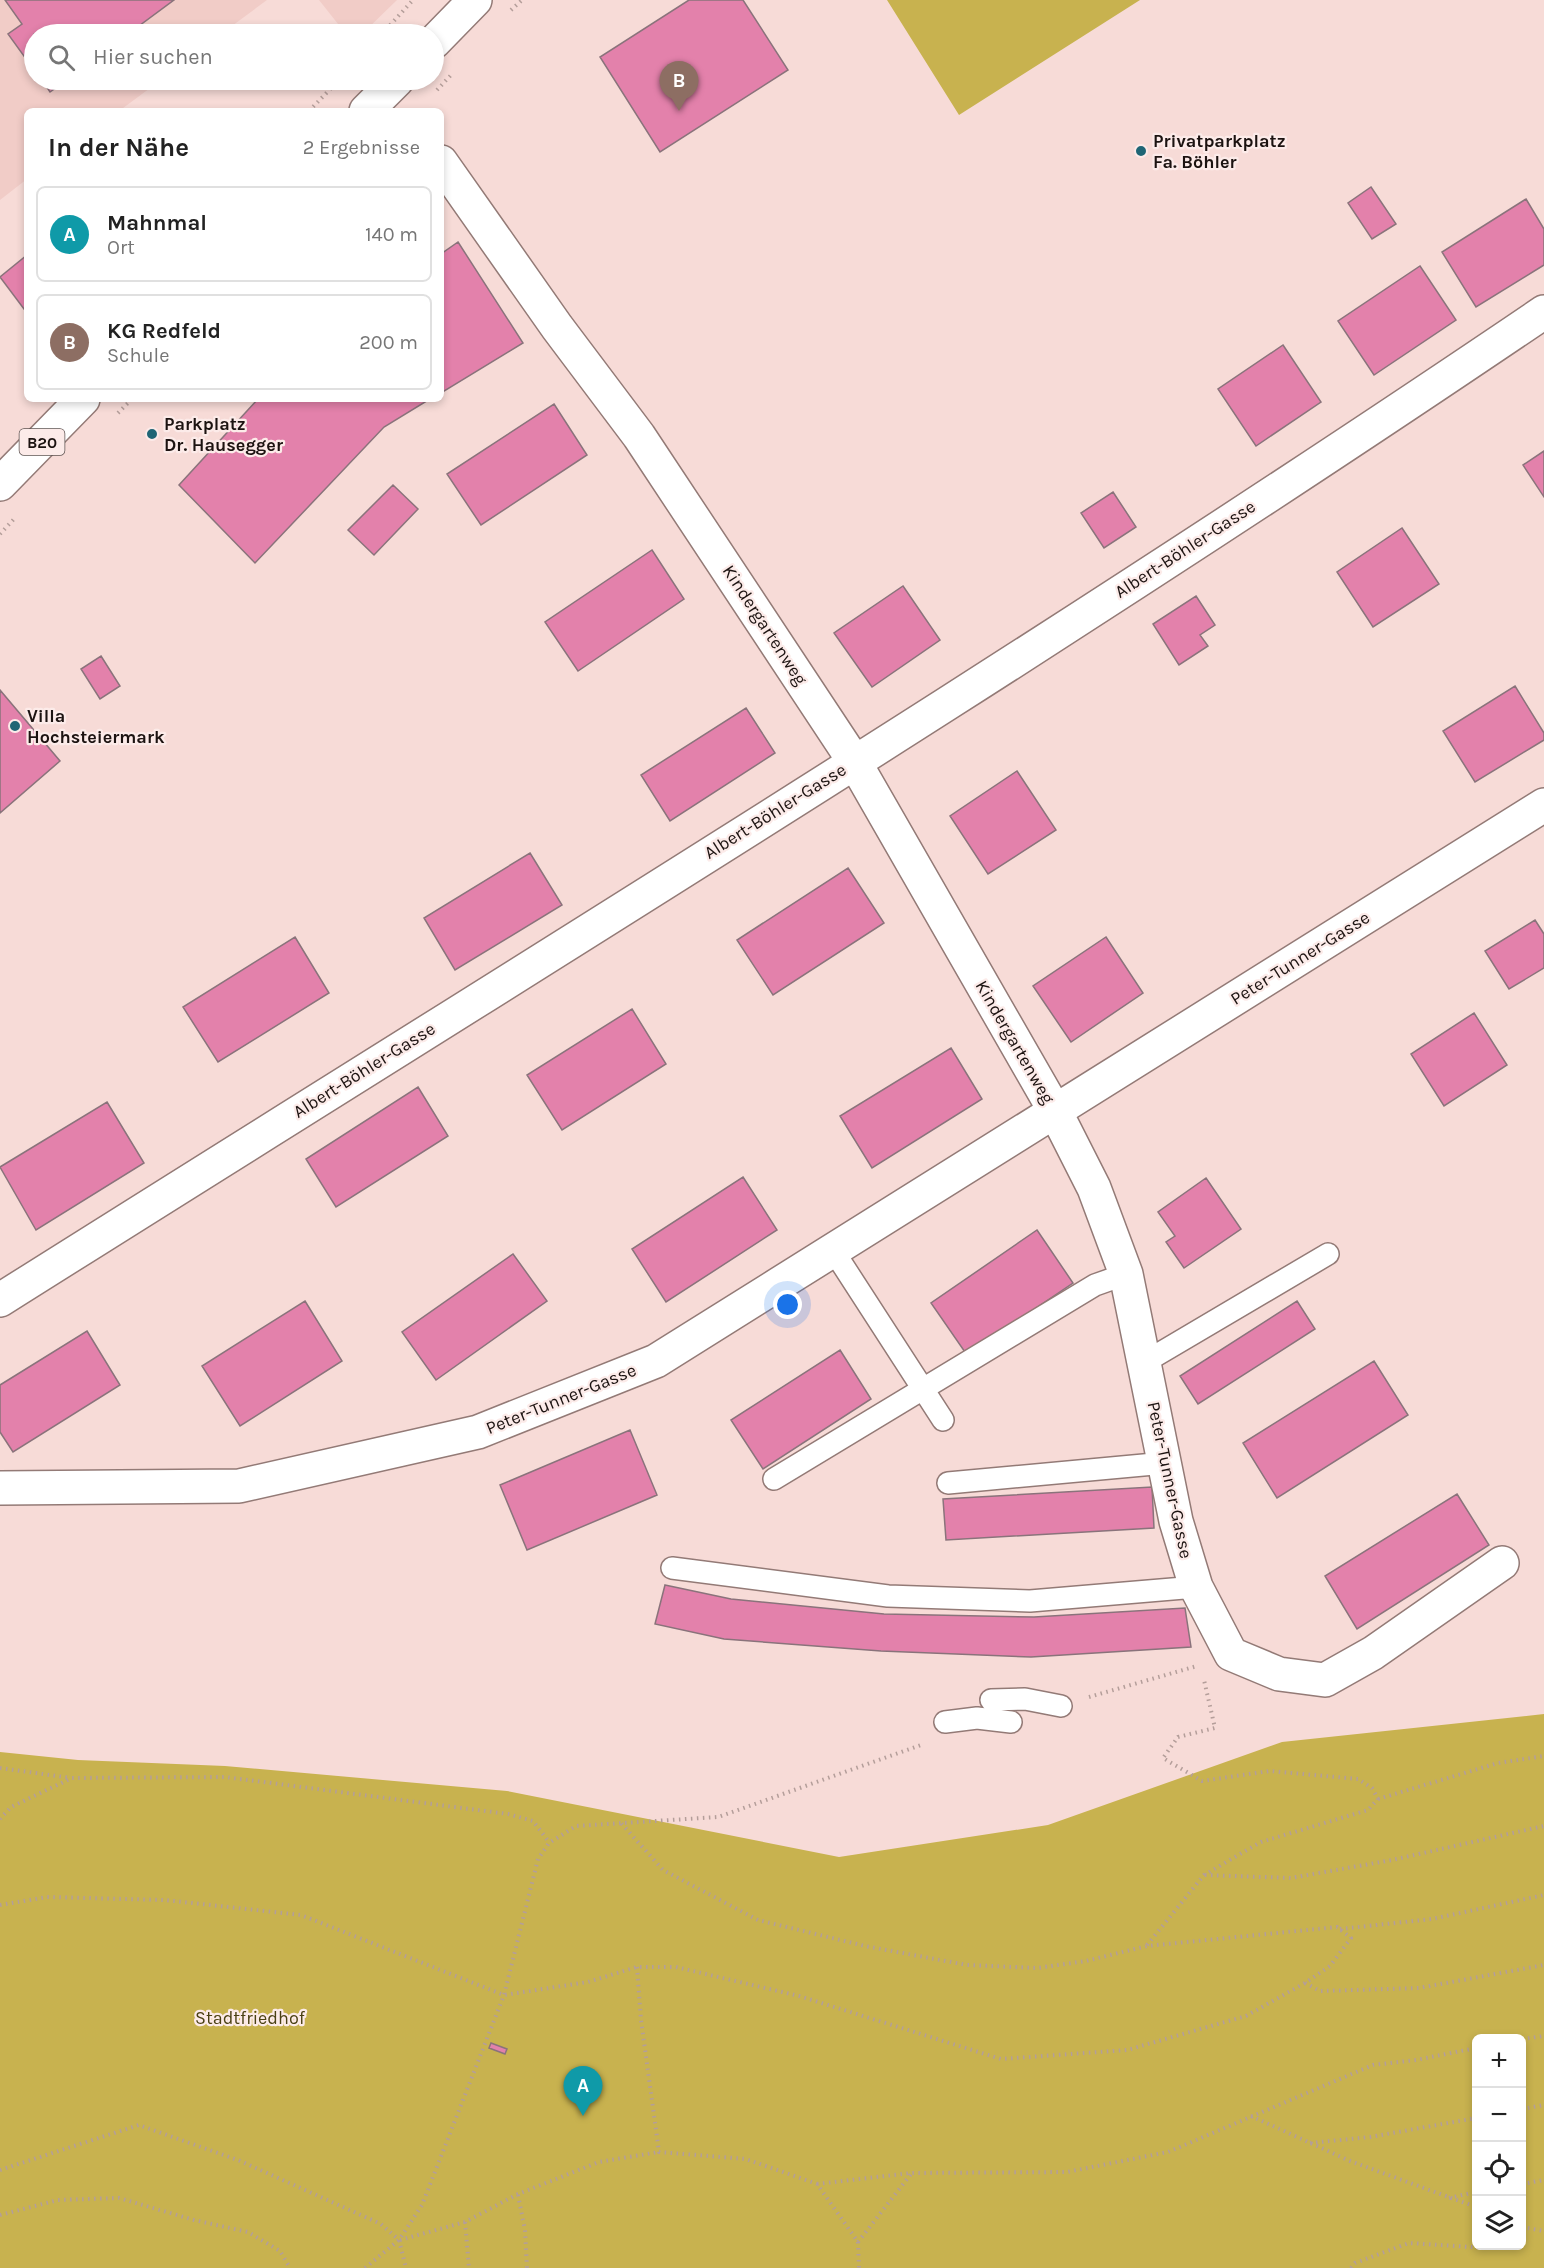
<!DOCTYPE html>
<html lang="de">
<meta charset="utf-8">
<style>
body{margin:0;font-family:Karla,sans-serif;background:#f2f2f2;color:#222}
.controls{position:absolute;right:18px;bottom:18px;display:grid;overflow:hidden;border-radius:9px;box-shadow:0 3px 9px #0003}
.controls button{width:54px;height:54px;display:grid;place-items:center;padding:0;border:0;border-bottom:2px solid #e0e0e0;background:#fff;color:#222;font:30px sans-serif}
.you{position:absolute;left:788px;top:1305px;width:21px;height:21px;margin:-15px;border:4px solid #fff;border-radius:50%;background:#1a73e8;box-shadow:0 0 0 9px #1a73e833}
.badge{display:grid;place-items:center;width:39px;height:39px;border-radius:50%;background:#111827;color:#fff;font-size:20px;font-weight:700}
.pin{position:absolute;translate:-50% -50px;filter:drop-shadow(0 2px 3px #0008)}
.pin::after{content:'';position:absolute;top:32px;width:21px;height:18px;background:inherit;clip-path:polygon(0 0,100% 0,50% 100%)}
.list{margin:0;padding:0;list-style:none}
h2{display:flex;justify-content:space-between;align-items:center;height:78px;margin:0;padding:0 24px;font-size:26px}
h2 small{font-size:20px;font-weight:400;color:#767676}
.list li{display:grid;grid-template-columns:39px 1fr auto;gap:18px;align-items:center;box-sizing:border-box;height:96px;margin:0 12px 12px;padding:0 12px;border:2px solid #e0e0e0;border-radius:9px}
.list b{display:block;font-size:22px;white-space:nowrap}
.list p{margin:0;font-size:20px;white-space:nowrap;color:#767676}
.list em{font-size:20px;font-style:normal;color:#767676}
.icon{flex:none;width:33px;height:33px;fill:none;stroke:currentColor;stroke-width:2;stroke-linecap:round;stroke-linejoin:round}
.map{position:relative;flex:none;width:1544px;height:2268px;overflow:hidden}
.search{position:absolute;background:#fff;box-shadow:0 3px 9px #0003;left:24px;top:24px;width:420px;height:66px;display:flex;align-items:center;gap:15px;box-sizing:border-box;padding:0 21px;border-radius:33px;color:#767676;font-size:22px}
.panel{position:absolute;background:#fff;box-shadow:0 3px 9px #0003;left:24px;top:108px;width:420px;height:294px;border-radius:9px}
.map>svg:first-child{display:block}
</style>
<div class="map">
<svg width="1544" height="2268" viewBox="0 0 1544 2268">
<rect width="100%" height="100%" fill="#f7dbd7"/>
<!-- built -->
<path fill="#f1ccc7" d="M0,0H267L221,34H34V80H161L119,111H27V179L0,200Z
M319,0H397L362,34H346Z"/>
<!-- green -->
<path fill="#c8b24f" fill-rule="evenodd" d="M887,0H1140L959,115Z
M1544,1714V2268H0V1752L78,1760L225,1766L507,1791L839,1857L1048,1825L1282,1742ZM1476,2038H1522V2246H1476Z"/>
<!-- building -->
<path fill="#e381ab" stroke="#8a737b" stroke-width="1.5" d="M5,0H174L128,34H34V70L8,34L22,24Z
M689,0H743L788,70L660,152L600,57Z
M42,80H67L50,92Z
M1371,187L1396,224L1372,239L1348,203Z
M1526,199L1544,229V265L1476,307L1442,252Z
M458,242L523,343L441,393V254Z
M27,255V313L0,277Z
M1420,266L1456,320L1374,375L1338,321Z
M1283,345L1321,402L1256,446L1218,389Z
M258,399H430L384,427L255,563L179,485Z
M554,404L587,455L481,525L447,474Z
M1544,451V497L1523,465Z
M393,485L418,509L374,555L348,530Z
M1113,492L1136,527L1104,548L1081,513Z
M1402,528L1439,584L1373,627L1337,572Z
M652,550L684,599L578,671L545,622Z
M903,586L940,640L872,687L834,633Z
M1196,596L1215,625L1200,635L1208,646L1179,665L1153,624Z
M101,656L120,686L100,699L81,669Z
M1515,686L1544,733V740L1475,782L1443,731Z
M0,690L60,761L0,813Z
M746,708L775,753L670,821L641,775Z
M1017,771L1056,830L988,874L950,816Z
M530,853L562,905L455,970L424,918Z
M848,868L884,923L773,995L737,940Z
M1535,920L1544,934V968L1509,989L1485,951Z
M295,937L329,993L218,1062L183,1007Z
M1106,937L1143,993L1071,1042L1033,986Z
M632,1009L666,1064L562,1130L527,1075Z
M1474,1013L1507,1065L1444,1106L1411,1054Z
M951,1048L982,1099L872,1168L840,1116Z
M418,1087L448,1136L336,1207L306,1159Z
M107,1102L144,1163L36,1230L0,1167Z
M743,1177L777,1230L666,1302L632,1249Z
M1206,1178L1241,1229L1184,1268L1166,1242L1175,1236L1158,1212Z
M1037,1230L1073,1283L967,1355L931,1303Z
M513,1254L547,1301L436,1380L402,1332Z
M305,1301L342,1361L240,1426L202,1366Z
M1297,1301L1315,1329L1198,1404L1180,1376Z
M87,1331L120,1385L13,1452L0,1432V1385Z
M840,1350L871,1399L763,1469L731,1420Z
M1374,1361L1408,1415L1277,1498L1243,1443Z
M630,1430L657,1495L527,1550L500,1485Z
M1152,1487L1154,1528L946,1540L943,1499Z
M1457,1494L1489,1545L1357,1629L1325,1576Z
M665,1585L731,1599L884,1614L1034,1617L1185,1608L1191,1647L1031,1657L881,1651L724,1639L655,1624Z
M491,2043L507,2049L505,2054L489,2048Z"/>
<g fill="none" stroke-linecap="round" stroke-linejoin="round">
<defs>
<path id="lane" d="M833,1250L943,1420
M1145,1362L1328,1254
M774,1479L1095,1285L1126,1274
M948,1483L1165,1463
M672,1568L888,1596L1030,1601L1196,1587
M991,1700L1025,1699L1061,1706
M945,1722L977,1718L1011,1722"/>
<path id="street" d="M441,162L557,327L639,436L854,761L1055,1111L1094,1188L1126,1274L1176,1521L1196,1587L1231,1654L1279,1674L1325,1680L1373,1653L1502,1563
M0,1300C517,974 1038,655 1544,312
M0,1488L239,1486L478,1432L656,1361L1544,805"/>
<path id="primary" d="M434,42L475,0
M366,111L397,80
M0,484L83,399"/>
</defs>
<!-- lane casing -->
<use href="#lane" stroke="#937a76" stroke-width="24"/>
<!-- street casing -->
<use href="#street" stroke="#937a76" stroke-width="36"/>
<!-- primary casing -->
<use href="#primary" stroke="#937a76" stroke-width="36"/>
<!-- path -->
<path stroke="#b49e9a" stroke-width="4" stroke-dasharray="1.5 4.5" stroke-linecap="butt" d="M511,10L522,0
M382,34L413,0
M437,90L451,75
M309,111L339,80
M118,413L132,399
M0,534L14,519
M1089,1697L1197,1666
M0,1768L71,1778
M1378,1799L1498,1763L1544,1756
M0,1819L11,1807L72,1778L225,1777L508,1814L533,1821L549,1842
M1205,1875L1291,1878L1392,1860L1544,1826
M0,1905L47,1897L165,1900L301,1915L504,1995L588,1982L637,1967H676L799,1996L1001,2059L1127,2050L1246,2016L1305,1983L1330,1966L1351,1938L1337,1927L1147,1946L1086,1961L1037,1968L967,1965L865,1946L758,1920L663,1870L621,1823
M1340,1929L1432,1919L1544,1895
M1147,1945L1204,1875L1261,1842L1368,1810L1378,1799L1372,1788L1358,1779L1270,1771L1202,1781L1163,1758L1178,1737L1215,1728L1204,1680
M637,1967L641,2020L659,2152L746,2159L817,2184L858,2242L859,2268
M1305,1983L1320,1991L1419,1988L1544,1965
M1522,2039L1544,2036
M1522,2109L1544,2105
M1251,2116L1350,2161L1476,2207
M1310,2143L1370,2137L1476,2118
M0,2170L139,2125L238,2160L381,2224L399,2240L406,2268
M817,2184L911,2173L1067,2172L1168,2152L1373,2065L1416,2060L1476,2048
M1522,2184L1544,2180
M518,2195L525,2230L527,2268
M1449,2198L1476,2192
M0,2215L58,2200L119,2198L194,2220L248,2232L280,2251L290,2268
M465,2222L469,2268
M1522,2227L1544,2231
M400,2240L465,2222L518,2194L599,2162L659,2152
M858,2242L911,2174
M365,2268L399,2240L422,2205L504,1995L538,1859L549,1843L576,1826L718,1817L924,1744
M1351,2268L1355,2263L1409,2243L1486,2248L1494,2246"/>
<!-- lane -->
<use href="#lane" stroke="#fff" stroke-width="21"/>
<!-- street -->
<use href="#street" stroke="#fff" stroke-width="33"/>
<!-- primary -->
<use href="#primary" stroke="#fff" stroke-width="33"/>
</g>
<!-- markers -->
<g fill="#1f6575" stroke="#fcebe9" stroke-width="2">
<circle cx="1141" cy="151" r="6"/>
<circle cx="152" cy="434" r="6"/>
<circle cx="15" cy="726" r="6"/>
</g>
<g text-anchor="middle" stroke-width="4.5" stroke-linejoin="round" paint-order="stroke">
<!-- shield labels -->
<rect fill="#fcebe9" stroke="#5f5452" stroke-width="1.5" x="19.5" y="429" width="45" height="26" rx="4.5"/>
<g font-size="16" font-weight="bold" fill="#1c1311">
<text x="42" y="448">B20</text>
</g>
<!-- poi labels -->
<g font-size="18" font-weight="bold" fill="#1c1311" stroke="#fcebe9" text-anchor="start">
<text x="1153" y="147">Privatparkplatz<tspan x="1153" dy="21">Fa. Böhler</tspan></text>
<text x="164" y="430">Parkplatz<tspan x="164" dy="21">Dr. Hausegger</tspan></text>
<text x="27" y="722">Villa<tspan x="27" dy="21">Hochsteiermark</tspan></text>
</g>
<!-- street labels -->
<g font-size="18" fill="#1c1311" stroke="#fcebe9">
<text transform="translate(1185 549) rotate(-33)" y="6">Albert-Böhler-Gasse</text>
<text transform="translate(765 625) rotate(57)" y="6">Kindergartenweg</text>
<text transform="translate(775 811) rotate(-32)" y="6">Albert-Böhler-Gasse</text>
<text transform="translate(1300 958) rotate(-32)" y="6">Peter-Tunner-Gasse</text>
<text transform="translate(1015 1042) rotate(60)" y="6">Kindergartenweg</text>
<text transform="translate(364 1070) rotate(-32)" y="6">Albert-Böhler-Gasse</text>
<text transform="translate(561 1399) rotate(-22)" y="6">Peter-Tunner-Gasse</text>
<text transform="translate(1170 1480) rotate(78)" y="6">Peter-Tunner-Gasse</text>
</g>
<!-- park labels -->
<g font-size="18" fill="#4a4013" stroke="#fcebe9">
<text x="250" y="2024">Stadtfriedhof</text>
</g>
</g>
</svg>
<div class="controls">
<button>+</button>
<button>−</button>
<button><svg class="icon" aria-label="locate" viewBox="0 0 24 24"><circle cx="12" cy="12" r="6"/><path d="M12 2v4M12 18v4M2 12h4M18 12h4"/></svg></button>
<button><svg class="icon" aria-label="layers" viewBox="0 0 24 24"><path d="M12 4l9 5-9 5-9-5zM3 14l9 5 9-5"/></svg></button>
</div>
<div class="you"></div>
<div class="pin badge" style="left:583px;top:2116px;background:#0f9aa8">A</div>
<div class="pin badge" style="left:679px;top:111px;background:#8d6e63">B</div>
<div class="search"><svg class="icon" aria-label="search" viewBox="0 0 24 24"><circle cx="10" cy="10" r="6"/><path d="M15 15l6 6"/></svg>Hier suchen</div>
<section class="panel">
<h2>In der Nähe<small>2 Ergebnisse</small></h2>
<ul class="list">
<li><span class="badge" style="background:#0f9aa8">A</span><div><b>Mahnmal</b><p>Ort</p></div><em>140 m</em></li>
<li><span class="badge" style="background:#8d6e63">B</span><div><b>KG Redfeld</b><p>Schule</p></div><em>200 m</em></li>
</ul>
</section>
</div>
